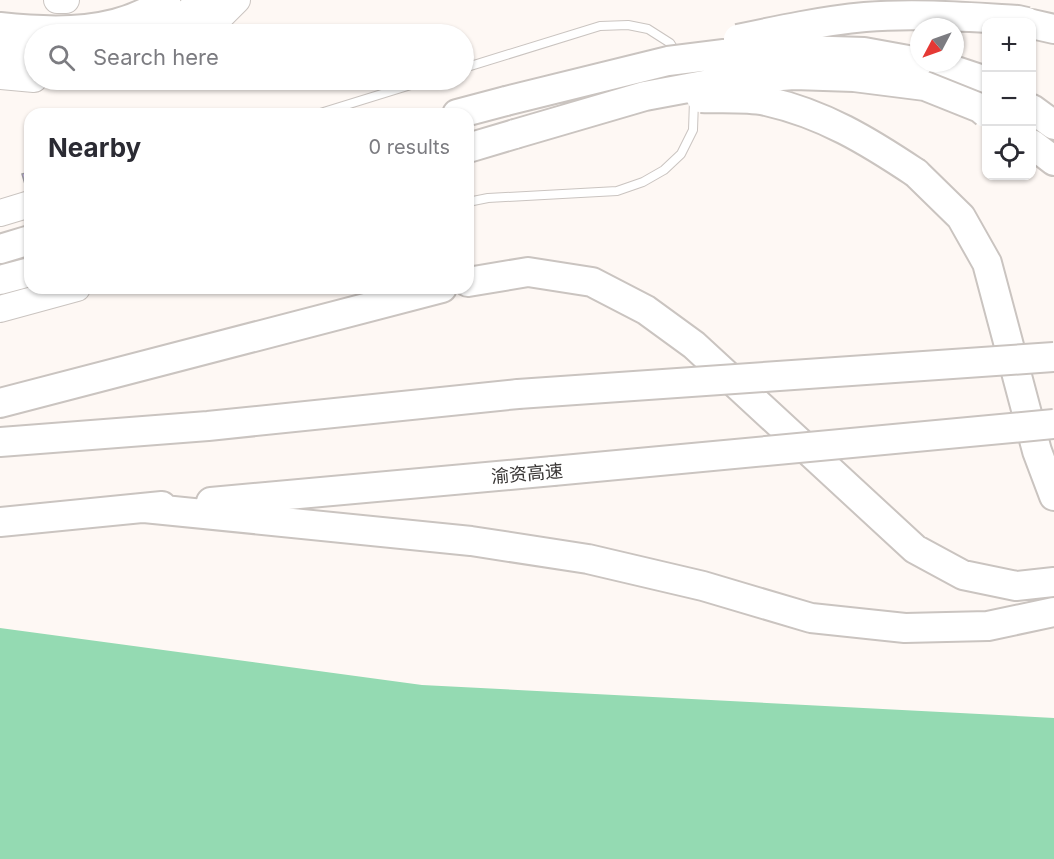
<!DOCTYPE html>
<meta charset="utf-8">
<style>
body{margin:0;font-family:Inter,"Noto Sans SC",sans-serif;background:#f2f2f3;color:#2b2b33}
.controls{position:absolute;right:18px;top:18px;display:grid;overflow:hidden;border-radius:12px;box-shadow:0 2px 4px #0004}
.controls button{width:54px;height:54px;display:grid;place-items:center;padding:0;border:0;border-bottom:2px solid #e1e1e2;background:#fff;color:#2b2b33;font:30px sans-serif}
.compass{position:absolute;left:910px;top:18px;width:54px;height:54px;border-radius:50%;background:#fff;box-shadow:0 2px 4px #0004;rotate:229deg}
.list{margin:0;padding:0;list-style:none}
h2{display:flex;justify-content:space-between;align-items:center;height:78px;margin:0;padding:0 24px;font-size:26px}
h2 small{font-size:20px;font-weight:400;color:#7c7c81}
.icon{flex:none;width:33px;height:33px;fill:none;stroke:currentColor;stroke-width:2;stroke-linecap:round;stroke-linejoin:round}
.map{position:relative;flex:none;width:1054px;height:859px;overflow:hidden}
.search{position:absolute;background:#fff;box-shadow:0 2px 4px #0004;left:24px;top:24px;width:450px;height:66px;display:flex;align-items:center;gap:15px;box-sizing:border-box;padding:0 21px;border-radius:33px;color:#7c7c81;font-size:22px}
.panel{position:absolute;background:#fff;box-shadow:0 2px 4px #0004;left:24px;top:108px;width:450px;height:186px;border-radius:18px}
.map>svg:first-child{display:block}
</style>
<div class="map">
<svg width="1054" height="859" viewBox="0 0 1054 859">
<rect width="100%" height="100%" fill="#fef8f4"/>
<!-- forest -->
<path fill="#94dab2" d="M0,628L422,685L1054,718V859H0Z"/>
<!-- building -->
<path fill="#ceb6f5" stroke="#a2a0a6" stroke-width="1.5" d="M30,172V201L22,174Z"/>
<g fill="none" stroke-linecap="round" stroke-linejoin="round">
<defs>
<path id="service" d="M464,68L600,26L628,25L648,29L670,43L677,54
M317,114L427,80
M468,202L488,198L617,191L643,182L664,170L681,154L693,130L694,101"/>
<path id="primary" d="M57,0H66
M198,34L213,24L237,0
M0,76L34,79
M0,213L30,204
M0,309L77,288"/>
<path id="motorway" d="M1032,24L1054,29
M0,27C55,33 119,35 166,0
M154,34L168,28L205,0
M0,50L34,53
M927,63L941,66L986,81
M1032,109L1054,125
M457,114L506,101
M1032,144L1054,161
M468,148L515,134
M916,173L961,217L987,263L1037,451L1054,496
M0,249L30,240
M0,280L30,272
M468,282L528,272L592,282L646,310L694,345L915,549L963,575L1016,586L1054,582
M0,403L442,288
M0,442L208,426L518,394
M211,502L553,471
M144,508L471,541L588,559L703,586L811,618L905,628L988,626L1054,612
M0,522L162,506"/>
</defs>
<!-- service casing -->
<use href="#service" stroke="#cac4c0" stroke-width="10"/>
<!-- primary casing -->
<use href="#primary" stroke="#cac4c0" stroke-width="28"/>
<!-- motorway casing -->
<use href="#motorway" stroke="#cac4c0" stroke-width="32"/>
<!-- service -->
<use href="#service" stroke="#fff" stroke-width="8"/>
<!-- primary -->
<use href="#primary" stroke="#fff" stroke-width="26"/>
<!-- motorway -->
<use href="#motorway" stroke="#fff" stroke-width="28"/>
<defs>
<path id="motorway-bridge" d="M738,39C780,30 822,21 865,17C916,13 967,17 1018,20L1027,22
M701,98C722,99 746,97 766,101C824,114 868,141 916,173
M506,101L668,61L724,54L799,50L864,52L919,62
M515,134L645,96L731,80L794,75L854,77L925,86L980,108L986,113
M518,394L1054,357
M553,471L1054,424"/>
</defs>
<!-- motorway-bridge casing -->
<use href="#motorway-bridge" stroke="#cac4c0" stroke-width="32" stroke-linecap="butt"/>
<!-- motorway-bridge -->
<use href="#motorway-bridge" stroke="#fff" stroke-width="28"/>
</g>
<g text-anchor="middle" stroke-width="5" stroke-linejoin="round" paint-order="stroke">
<!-- street labels -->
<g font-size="18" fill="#373433" stroke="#fff">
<text transform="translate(527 474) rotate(-5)" y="6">渝资高速</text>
</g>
</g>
</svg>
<div class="controls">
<button>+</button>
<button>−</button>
<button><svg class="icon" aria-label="locate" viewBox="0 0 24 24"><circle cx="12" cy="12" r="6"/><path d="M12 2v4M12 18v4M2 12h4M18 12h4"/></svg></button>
</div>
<svg class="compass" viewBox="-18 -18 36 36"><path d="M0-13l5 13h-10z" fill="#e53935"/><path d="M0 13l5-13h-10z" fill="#7c7c81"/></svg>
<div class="search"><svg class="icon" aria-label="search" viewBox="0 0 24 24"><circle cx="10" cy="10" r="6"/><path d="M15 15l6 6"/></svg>Search here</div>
<section class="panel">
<h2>Nearby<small>0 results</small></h2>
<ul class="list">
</ul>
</section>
</div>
